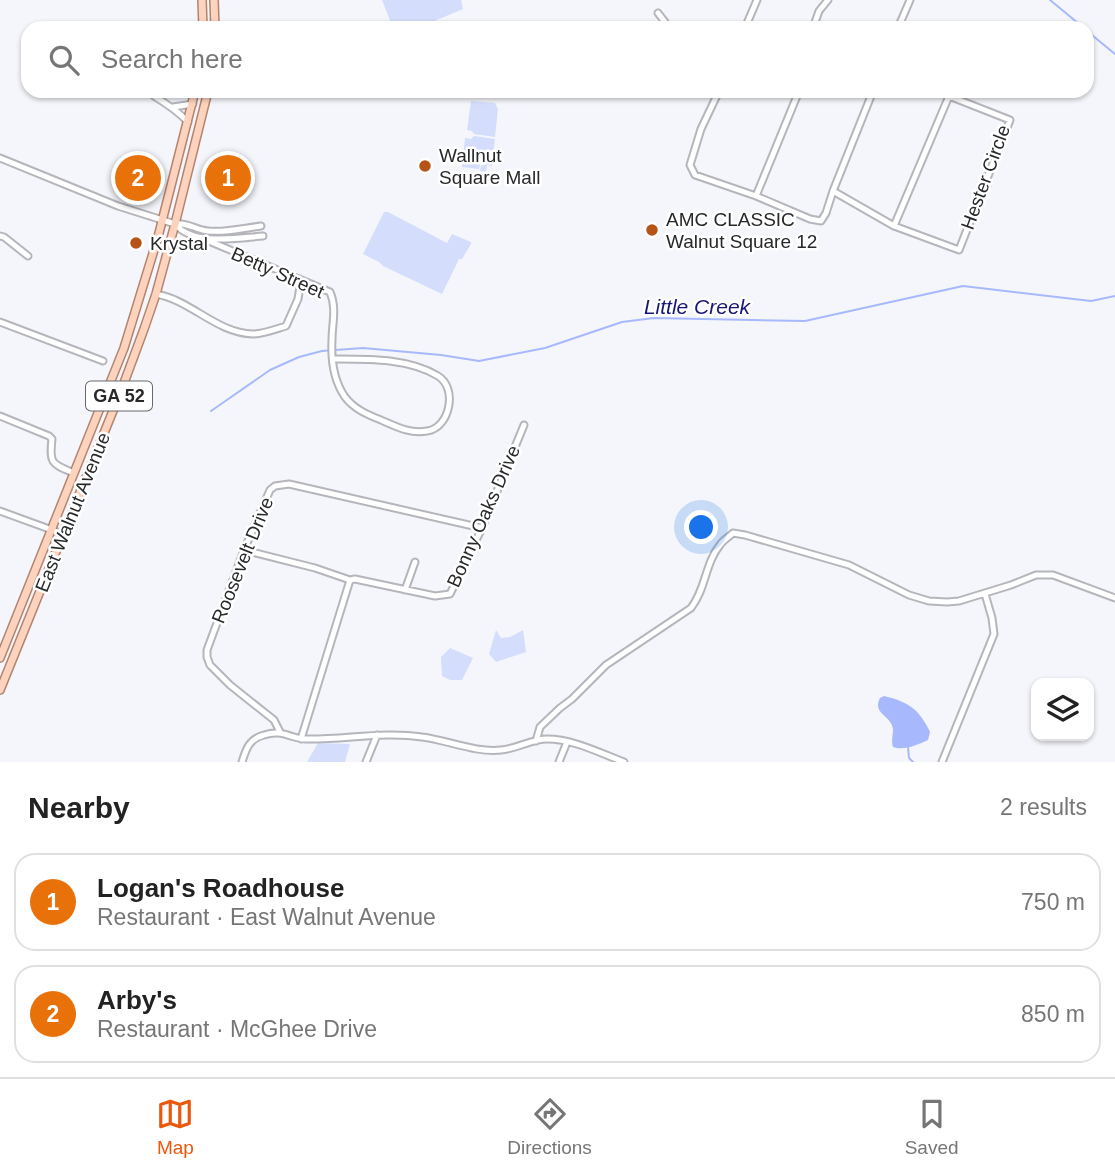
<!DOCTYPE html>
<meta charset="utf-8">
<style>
body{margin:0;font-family:Arial,sans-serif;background:#f2f2f2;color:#222}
.controls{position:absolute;right:21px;bottom:21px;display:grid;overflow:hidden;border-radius:14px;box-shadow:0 2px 5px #0004}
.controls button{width:63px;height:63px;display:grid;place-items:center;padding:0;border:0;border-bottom:2px solid #e0e0e0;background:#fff;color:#222;font:35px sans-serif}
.you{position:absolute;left:702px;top:528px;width:24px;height:24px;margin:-18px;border:5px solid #fff;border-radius:50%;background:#1a73e8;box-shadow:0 0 0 10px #1a73e833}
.badge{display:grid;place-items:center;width:46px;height:46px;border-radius:50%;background:#ea580c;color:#fff;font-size:23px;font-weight:700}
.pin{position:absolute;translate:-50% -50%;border:4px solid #fff;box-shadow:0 2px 7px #0006}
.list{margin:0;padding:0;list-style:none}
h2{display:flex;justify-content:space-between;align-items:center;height:91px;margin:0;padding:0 28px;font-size:30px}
h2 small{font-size:23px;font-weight:400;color:#767676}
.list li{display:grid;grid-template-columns:46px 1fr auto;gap:21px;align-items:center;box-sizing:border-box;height:98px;margin:0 14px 14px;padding:0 14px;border:2px solid #e0e0e0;border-radius:21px}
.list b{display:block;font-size:26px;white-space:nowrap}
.list p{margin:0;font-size:23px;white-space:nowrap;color:#767676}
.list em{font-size:23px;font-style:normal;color:#767676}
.icon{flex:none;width:38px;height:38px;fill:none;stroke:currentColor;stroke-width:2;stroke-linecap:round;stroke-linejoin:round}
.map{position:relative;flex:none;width:1115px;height:762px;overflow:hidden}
.search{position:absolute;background:#fff;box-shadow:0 2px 5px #0004;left:21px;right:21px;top:21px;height:77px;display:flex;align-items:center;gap:18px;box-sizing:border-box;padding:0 24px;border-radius:21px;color:#767676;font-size:26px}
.sheet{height:315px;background:#fff}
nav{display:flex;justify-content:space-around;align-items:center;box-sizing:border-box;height:98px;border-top:2px solid #e0e0e0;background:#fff;font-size:19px;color:#767676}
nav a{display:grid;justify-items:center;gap:4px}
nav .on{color:#ea580c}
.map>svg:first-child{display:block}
</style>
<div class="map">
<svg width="1115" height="762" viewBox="0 0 1115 762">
<rect width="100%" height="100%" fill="#f4f6fb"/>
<!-- green -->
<path fill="#d4defc" d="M382,0H461L463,9L418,28H393Z
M471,101L495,103L498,109L495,137L474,134L472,131L467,130Z
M474,136L495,139L492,166L487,165L486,172L480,171L481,166L490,163L480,164L479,169L462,167L465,138L471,139Z
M384,212H388L447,243L452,234L471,242V244L462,259H459L442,294L383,266L379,262L363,254Z
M496,630L501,638L510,637L523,630L526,652L496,662L489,654Z
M450,648L473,658L462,680H450L442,676L441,657Z
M318,743L350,744L345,762H307Z"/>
<!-- water -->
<path fill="#a7b9fc" d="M884,696C909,702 919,709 930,732L928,740C917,745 904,751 893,747C891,741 893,736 893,729C891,715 872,714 880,698Z"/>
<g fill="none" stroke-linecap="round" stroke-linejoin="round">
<!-- stream -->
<path stroke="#a7b9fc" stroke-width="2" d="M1050,0L1084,28
M1087,31L1115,54
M211,411L270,370L299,357L322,351L363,348L441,355L479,361L545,348L622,322L654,318L805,321L963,286L1091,301L1115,296
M908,747L909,758L913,762"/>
<defs>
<path id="minor" d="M658,13L665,22L666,28
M745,28L757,0
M813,28L819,11L828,0
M898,28L910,0
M719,91L701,129L690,165L695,175L756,196L810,219L821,221L826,213L833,191L873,91
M154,96C167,104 178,111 188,122
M173,107L193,104
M0,158L118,206L175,224C187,222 196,230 208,231C225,233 244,228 261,226
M833,191L894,226L959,250L1010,120L949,96L942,91
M756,196L799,91
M175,224C193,246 238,238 263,236
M894,226L949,96
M0,236L4,237L28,256
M204,239L330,292C337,308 332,324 332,340C331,359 334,381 345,397C354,409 368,415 381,420C397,427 410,434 427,431C450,428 458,388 438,376C408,358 367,359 333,359
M156,294C191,300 216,333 253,334C264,334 276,329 286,326L298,299L301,280
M0,322L103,361
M0,416L49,436L52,439C49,464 52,464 74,473
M0,511L63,534
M244,550L315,568L350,580L355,579L435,596L450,594L482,528L524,425
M405,590L415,562
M280,732L274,720L230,685L210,665L207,657V650L244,550L270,490L275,486L289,484L482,528
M301,739L350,580
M536,741L540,727L560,708L572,699L606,665L691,608C706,589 705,563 720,545C723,540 729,537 733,533L745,535L849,565L909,595L929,601L947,602L959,601L1011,585L1036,575H1053L1115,598
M242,762C246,749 249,739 264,735C282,729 289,738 305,739C344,740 383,731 422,737C447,740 476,753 501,750C516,749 532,739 547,739C573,739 600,753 624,762
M366,762L377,735
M559,762L567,742
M942,762L994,634L992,618L985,594"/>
<path id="major" d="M202,0L203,28
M214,0L215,28
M0,658L124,348L158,237L195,91
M0,690L121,391L144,329L156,294L175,224L208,91"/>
</defs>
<!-- minor casing -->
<use href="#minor" stroke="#b5b6bc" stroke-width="9"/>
<!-- major casing -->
<use href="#major" stroke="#b3846e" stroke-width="10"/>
<!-- minor -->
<use href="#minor" stroke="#fff" stroke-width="5"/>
<!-- major -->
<use href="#major" stroke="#fed3be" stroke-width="7"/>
</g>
<!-- markers -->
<g fill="#b65417" stroke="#fff" stroke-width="2.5">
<circle cx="425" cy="166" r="7"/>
<circle cx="652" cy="230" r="7"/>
<circle cx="136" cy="243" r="7"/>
</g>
<g text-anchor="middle" stroke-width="5" stroke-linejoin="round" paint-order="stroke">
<!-- shield labels -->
<rect fill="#fff" stroke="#68686a" stroke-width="2" x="86" y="381.5" width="66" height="29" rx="5"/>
<g font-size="18" font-weight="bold" fill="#27282a">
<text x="119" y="402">GA 52</text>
</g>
<!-- poi labels -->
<g font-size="19" fill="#27282a" stroke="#fff" text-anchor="start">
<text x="439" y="162">Wallnut<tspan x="439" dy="22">Square Mall</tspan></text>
<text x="666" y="226">AMC CLASSIC<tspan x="666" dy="22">Walnut Square 12</tspan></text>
<text x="150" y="250">Krystal</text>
</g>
<!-- street labels -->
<g font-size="19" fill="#27282a" stroke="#fff">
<text transform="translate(985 177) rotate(-70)" y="7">Hester Circle</text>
<text transform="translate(278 272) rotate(24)" y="7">Betty Street</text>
<text transform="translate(72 512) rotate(-68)" y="7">East Walnut Avenue</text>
<text transform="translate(483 516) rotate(-66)" y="7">Bonny Oaks Drive</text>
<text transform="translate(242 560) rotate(-68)" y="7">Roosevelt Drive</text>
</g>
<!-- water labels -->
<g font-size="21" font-style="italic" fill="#181775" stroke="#fff">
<text x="697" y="314">Little Creek</text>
</g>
</g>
</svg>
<div class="controls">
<button><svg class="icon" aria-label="layers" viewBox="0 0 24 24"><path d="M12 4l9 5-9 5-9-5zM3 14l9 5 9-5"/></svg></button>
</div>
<div class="you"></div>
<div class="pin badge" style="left:228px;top:178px;background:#e8710a">1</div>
<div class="pin badge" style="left:138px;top:178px;background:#e8710a">2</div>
<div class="search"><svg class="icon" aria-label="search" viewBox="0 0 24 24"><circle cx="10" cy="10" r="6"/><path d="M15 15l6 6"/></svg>Search here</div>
</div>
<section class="sheet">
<h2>Nearby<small>2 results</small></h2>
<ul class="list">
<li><span class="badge" style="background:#e8710a">1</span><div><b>Logan's Roadhouse</b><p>Restaurant · East Walnut Avenue</p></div><em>750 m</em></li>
<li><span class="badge" style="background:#e8710a">2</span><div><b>Arby's</b><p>Restaurant · McGhee Drive</p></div><em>850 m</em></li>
</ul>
</section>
<nav>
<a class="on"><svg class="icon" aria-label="map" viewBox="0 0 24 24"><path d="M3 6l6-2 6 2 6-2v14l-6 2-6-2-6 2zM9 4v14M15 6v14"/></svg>Map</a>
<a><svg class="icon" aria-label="directions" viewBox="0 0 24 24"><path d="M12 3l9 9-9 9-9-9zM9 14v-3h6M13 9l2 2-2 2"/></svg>Directions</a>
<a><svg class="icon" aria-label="saved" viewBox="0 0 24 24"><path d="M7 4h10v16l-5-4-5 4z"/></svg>Saved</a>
</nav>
